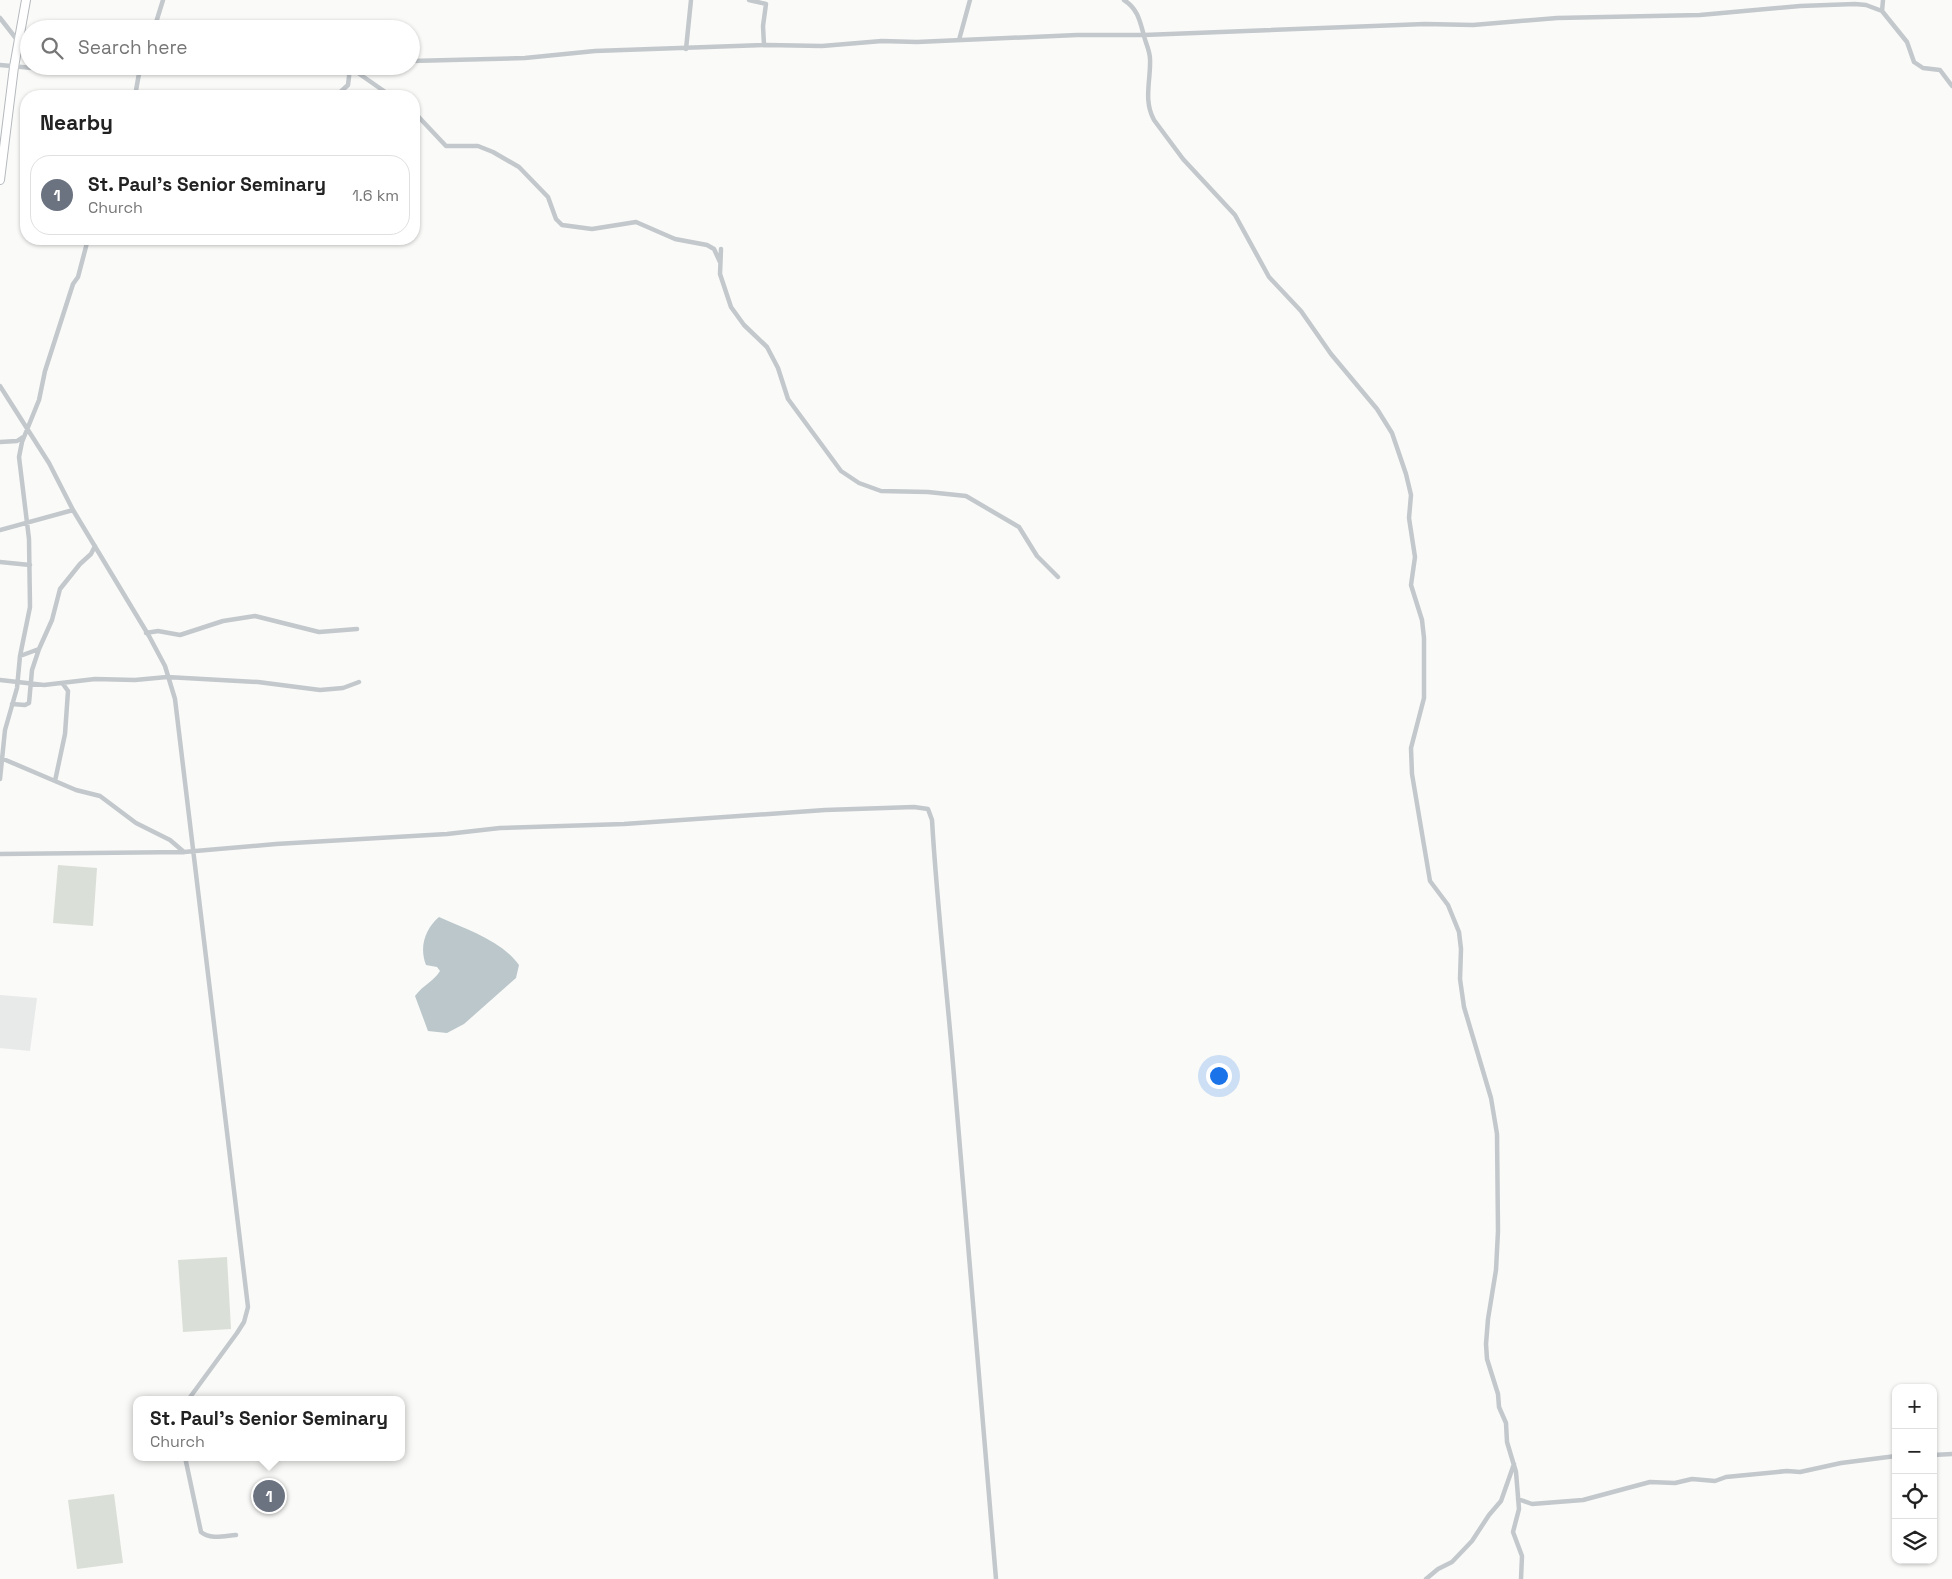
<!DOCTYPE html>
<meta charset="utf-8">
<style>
body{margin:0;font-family:"Space Grotesk",sans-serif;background:#f6f6f6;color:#222}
.controls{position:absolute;right:15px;bottom:15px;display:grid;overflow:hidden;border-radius:10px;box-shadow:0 1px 4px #0004}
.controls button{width:45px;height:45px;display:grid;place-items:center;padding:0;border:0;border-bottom:1px solid #e0e0e0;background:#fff;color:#222;font:25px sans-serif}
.you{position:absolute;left:1218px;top:1075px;width:18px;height:18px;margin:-12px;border:4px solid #fff;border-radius:50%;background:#1a73e8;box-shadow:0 0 0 8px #1a73e833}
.badge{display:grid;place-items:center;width:32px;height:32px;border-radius:50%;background:#e4572e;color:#fff;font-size:16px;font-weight:700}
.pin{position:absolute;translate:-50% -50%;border:2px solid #fff;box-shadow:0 1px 5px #0006}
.popup{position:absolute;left:133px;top:1396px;width:272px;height:65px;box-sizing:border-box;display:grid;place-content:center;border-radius:10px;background:#fff;filter:drop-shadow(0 1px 4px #0005);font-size:16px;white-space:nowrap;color:#767676}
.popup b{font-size:19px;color:#222}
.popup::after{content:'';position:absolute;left:50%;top:100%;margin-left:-10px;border:10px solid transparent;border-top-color:#fff}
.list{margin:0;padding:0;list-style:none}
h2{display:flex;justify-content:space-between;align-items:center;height:65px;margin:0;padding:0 20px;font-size:21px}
h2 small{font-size:16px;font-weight:400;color:#767676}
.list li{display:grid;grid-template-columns:32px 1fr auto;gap:15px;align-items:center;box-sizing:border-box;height:80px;margin:0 10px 10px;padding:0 10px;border:1px solid #e0e0e0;border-radius:20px}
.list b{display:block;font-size:19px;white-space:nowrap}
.list p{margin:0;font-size:16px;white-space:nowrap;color:#767676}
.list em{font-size:16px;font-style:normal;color:#767676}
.icon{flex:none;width:28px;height:28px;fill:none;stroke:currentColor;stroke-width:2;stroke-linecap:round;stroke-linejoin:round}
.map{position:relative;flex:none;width:1952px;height:1579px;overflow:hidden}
.search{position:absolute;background:#fff;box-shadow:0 1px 4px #0004;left:20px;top:20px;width:400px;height:55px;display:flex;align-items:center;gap:12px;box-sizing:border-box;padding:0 18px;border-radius:28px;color:#767676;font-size:19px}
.panel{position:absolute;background:#fff;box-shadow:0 1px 4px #0004;left:20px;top:90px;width:400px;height:155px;border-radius:20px}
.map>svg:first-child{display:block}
</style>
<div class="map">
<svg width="1952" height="1579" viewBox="0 0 1952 1579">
<rect width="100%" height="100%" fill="#fafaf8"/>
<!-- built -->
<path fill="#e8e9e9" d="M0,995L37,998L30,1051L0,1048Z"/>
<!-- green -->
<path fill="#dadfd7" d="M58,865L97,868L93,926L53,923Z
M227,1257L231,1329L183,1332L178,1260Z
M114,1494L123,1563L77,1569L68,1500Z"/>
<!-- water -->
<path fill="#bbc7cb" d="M439,917C467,930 501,940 519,965L516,978L464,1024L447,1033L428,1031L415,996C423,985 434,981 440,971L437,967L426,965C419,947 425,929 439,917Z"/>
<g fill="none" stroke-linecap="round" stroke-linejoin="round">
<defs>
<path id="trunk" d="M0,180L14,67L26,0"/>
</defs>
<!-- trunk casing -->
<use href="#trunk" stroke="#b4b9bd" stroke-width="10"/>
<!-- minor -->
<path stroke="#c3c8cc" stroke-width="4.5" d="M749,0L766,4L763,26L764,45
M1124,0C1138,9 1140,21 1144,36C1146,44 1150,51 1150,59C1151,80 1143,100 1154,120L1183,159L1235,215L1269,277L1301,311L1331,354L1377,409L1392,433L1406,474L1411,495L1409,518L1415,557L1411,585L1422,620L1424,638V698L1411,748L1412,774L1430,881L1448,905L1459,932L1461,949L1460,979L1464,1007L1491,1098L1497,1134L1498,1231L1496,1270L1488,1319L1486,1344L1487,1359L1498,1394L1499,1407L1506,1423L1507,1442L1516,1472L1519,1509L1513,1532L1522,1556L1521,1579
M1882,11L1883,0
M0,18L18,41
M154,29L163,0
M959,40L970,0
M686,49L691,0
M411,61L525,58L595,51L767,45L822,46L882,41L917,42L1077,35H1144L1425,24L1473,25L1557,18L1700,15L1800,6L1855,4L1866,5L1882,11L1907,42L1914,62L1923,68L1940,70L1952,86
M0,65L54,70L130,68L167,70L250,66
M348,66L391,96
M135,96L140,68
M336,96L348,85L350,68
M414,112L446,146H478L493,152L519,167L548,197L556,219L562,225L592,229L636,222L675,239L707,245L714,249L720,262
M721,249L720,274L731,307L744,325L767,347L778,368L788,399L841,471L859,483L881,491L928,492L966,496L1019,527L1037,556L1058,577
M0,386L49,463L73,510L149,636L165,666L175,699L248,1307L244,1322L237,1333L188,1400
M0,442L17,441L23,437
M0,530L73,510
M0,562L30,565
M146,633L158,631L180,635L223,621L255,616L319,632L357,629
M20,656L39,649L52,620L60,589L80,564L91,554L95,546
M0,680L44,685L95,679L135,680L167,677L258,682L320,690L343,688L359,682
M12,704L25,705L29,703L32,670L39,649
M1,758L76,790L100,796L136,823L170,840L184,852
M0,779L5,730L17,688L20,656L30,607L29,539L19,457L22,442L39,400L45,371L73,284L78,277L88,239
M55,781L65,734L68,691L63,684
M0,854L184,852L276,844L447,834L500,828L624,824L825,810L914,807L928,809L932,820C937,906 947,990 954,1076C968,1243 981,1411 996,1579
M1933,1455L1952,1454
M185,1457L201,1532C211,1540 224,1536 236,1535
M1518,1499L1532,1504L1583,1500L1650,1482L1675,1483L1692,1479L1715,1481L1726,1477L1787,1471L1800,1472L1841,1463L1896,1456
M1426,1579L1438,1569L1452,1562L1472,1541L1489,1515L1501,1501L1514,1464"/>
<!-- trunk -->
<use href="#trunk" stroke="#fff" stroke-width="8"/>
</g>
</svg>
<div class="controls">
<button>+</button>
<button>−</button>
<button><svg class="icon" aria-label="locate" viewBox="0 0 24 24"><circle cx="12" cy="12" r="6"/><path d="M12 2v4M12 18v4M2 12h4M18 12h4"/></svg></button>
<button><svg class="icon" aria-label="layers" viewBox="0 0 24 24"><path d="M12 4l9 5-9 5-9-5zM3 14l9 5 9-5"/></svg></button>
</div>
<div class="you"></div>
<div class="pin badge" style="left:269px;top:1496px;background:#6b7280">1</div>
<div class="popup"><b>St. Paul's Senior Seminary</b>Church</div>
<div class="search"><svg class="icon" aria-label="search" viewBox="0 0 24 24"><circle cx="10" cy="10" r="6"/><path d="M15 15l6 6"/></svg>Search here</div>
<section class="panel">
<h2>Nearby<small></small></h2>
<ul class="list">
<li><span class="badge" style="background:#6b7280">1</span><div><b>St. Paul's Senior Seminary</b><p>Church</p></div><em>1.6 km</em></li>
</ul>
</section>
</div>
